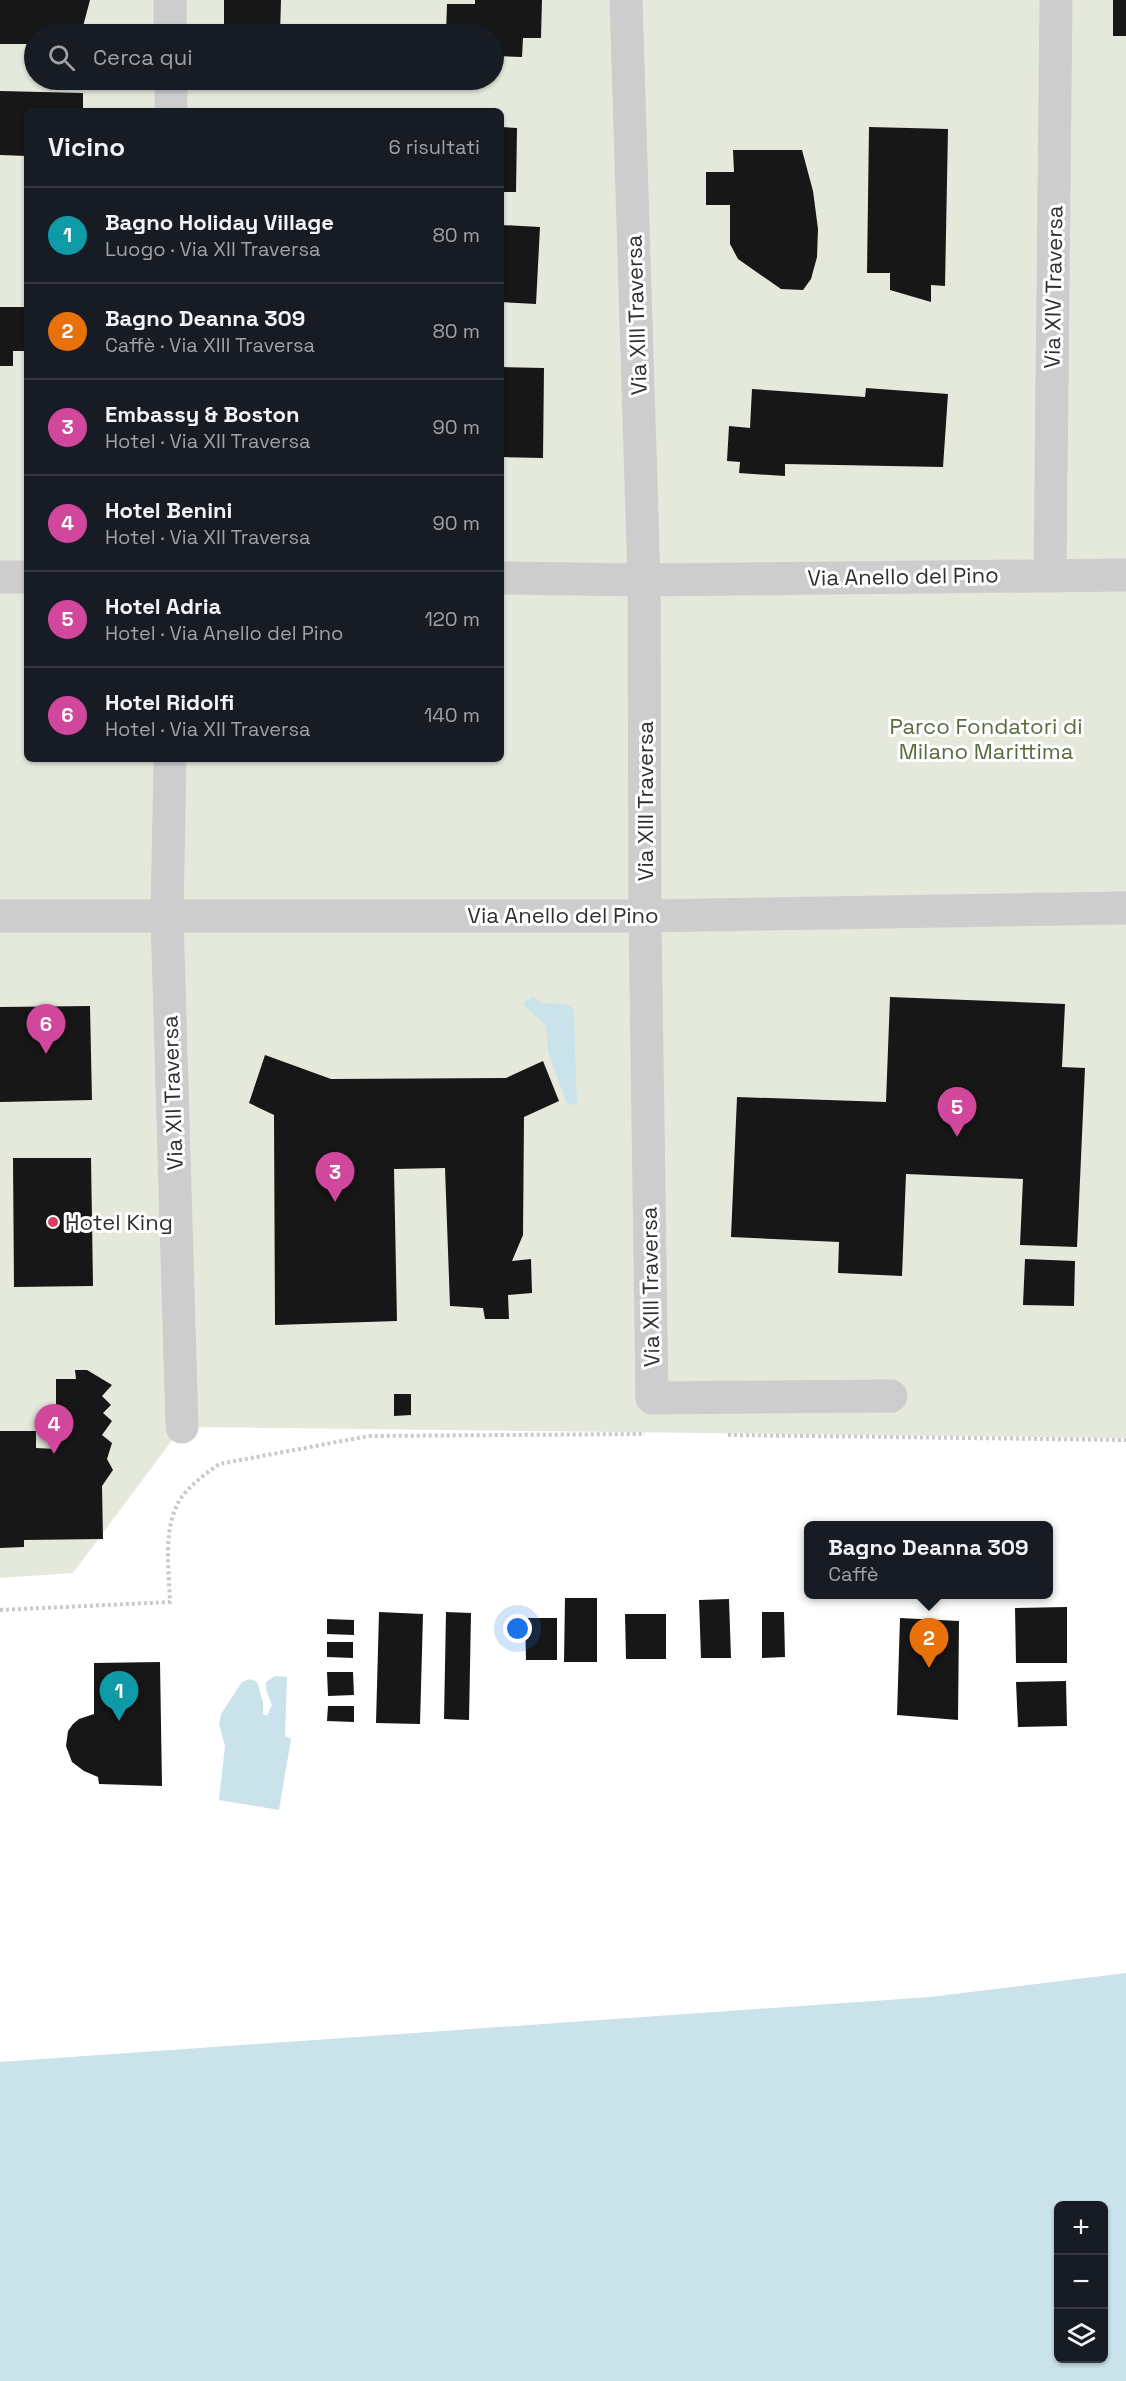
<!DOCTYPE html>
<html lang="it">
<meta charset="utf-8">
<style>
body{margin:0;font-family:"Space Grotesk",sans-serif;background:#20242c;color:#f1f3f6}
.controls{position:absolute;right:18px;bottom:18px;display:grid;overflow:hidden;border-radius:9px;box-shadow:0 2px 4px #0004}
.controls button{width:54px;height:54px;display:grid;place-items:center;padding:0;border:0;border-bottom:2px solid #363941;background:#171b24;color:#f1f3f6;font:30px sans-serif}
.you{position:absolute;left:518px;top:1629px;width:21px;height:21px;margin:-15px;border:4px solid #fff;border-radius:50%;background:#1a73e8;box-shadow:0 0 0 9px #1a73e833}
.badge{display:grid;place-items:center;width:39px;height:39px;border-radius:50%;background:#2563eb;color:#fff;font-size:20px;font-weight:700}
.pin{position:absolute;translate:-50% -50px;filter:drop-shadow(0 2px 3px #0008)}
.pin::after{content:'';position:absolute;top:32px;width:21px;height:18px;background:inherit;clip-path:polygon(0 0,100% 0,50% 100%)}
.popup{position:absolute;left:804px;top:1521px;width:249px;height:78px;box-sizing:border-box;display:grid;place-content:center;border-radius:9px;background:#171b24;filter:drop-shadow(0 2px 4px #0005);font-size:20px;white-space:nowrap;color:#9ea1a6}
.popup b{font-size:22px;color:#f1f3f6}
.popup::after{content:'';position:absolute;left:50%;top:100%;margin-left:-12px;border:12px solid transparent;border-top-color:#171b24}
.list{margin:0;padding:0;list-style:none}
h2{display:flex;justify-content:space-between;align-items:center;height:78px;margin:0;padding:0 24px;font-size:26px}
h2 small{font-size:20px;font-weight:400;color:#9ea1a6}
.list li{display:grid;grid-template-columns:39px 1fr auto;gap:18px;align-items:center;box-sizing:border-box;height:96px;padding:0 24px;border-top:2px solid #363941}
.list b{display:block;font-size:22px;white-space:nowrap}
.list p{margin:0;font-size:20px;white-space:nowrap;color:#9ea1a6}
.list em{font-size:20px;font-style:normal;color:#9ea1a6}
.icon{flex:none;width:33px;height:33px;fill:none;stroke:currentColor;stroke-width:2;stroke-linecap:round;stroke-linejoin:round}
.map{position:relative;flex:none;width:1126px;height:2381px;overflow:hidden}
.search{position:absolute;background:#171b24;box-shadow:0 2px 4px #0004;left:24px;top:24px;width:480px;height:66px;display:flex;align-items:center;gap:15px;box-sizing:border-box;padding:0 21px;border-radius:33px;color:#9ea1a6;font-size:22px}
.panel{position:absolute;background:#171b24;box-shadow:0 2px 4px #0004;left:24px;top:108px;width:480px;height:654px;border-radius:9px}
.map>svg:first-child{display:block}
</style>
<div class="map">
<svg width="1126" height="2381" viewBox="0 0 1126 2381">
<rect width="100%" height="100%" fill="#fff"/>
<!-- green -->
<path fill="#e5e9dc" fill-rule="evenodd" d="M0,0H1126V1438L182,1427L73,1573L0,1578ZM34,34H494V80H34ZM27,111H501V759H27Z"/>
<!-- water -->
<path fill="#cae2e9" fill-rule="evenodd" d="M533,996L542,1003L567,1004L574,1010L577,1105L567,1104L548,1051L546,1025L524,1006L525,1002Z
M275,1676L287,1677L285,1736L291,1739L279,1810L219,1800L225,1746L219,1724L221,1714L242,1682L250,1679L257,1682L263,1702V1714L267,1716L272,1705L266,1689V1682Z
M1126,1973V2381H0V2062L930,1997ZM1058,2206H1104V2358H1058Z"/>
<!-- building -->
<path fill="#171717" d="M0,0H90L81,34H34V44H0Z
M224,0H281L280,34H224Z
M475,0H542L541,38H523L522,57L494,56V34H446L447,4H475Z
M1113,0H1126V36H1113Z
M224,80H288L285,88H224Z
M0,91L83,93V111H27V156L0,155Z
M501,127L517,128L516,192H501Z
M869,127L948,129L945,286L931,285V302L890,290V273H867Z
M733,150H802L813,191L818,229L817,257L811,279L803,290L781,289L738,259L730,244V205H706V172H734Z
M501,225L540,227L536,304L501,302Z
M0,307H26L27,351H13V366H0Z
M501,367L544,368L543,458L501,457Z
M866,388L948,394L943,467L785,464V476L739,473L740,462L727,461L729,426L750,428L752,389L865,397Z
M890,997L1065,1004L1062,1067L1085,1068L1077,1247L1020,1245L1023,1179L906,1174L902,1276L838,1273L839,1242L731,1237L737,1097L886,1102Z
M90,1006L92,1100L0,1102V1007Z
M265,1055L331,1079L506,1078L543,1061L559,1101L524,1117L523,1235L512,1261L531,1259L532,1293L508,1295L509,1319H485L483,1308L450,1306L445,1168L394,1169L397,1321L275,1325L274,1115L249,1103Z
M13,1158H91L93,1286L14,1287Z
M1025,1259L1075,1261L1074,1306L1023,1305Z
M75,1370H87L112,1385L102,1396L111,1405L103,1413L112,1421L102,1435L112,1443L107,1459L113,1470L102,1486L103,1539L24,1540V1547L0,1548V1431H36V1448L56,1449V1379H76Z
M394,1394H411V1415L394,1416Z
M565,1598H597V1662H564Z
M729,1599L731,1658H701L699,1600Z
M1067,1607V1663H1016L1015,1608Z
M379,1612L423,1614L420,1724L376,1723Z
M446,1612L471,1613L469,1720L444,1719Z
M762,1612H784L785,1657L762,1658Z
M625,1614H666V1659H626Z
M525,1618H557V1660H526Z
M900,1618L959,1621L958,1720L897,1715Z
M327,1619L354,1620V1635L327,1634Z
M327,1642H353V1658L327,1657Z
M160,1662L162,1786L99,1784L98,1777L84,1771L72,1762L66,1746L68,1731L73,1724L79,1719L94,1714V1663Z
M327,1672H353L354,1695L328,1696Z
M1066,1681L1067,1726L1018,1727L1016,1682Z
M328,1706H354V1722L327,1721Z"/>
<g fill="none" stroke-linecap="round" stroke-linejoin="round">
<!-- path -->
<path stroke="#cacaca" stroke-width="4" stroke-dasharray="3 3" stroke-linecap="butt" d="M728,1435L1126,1440
M0,1610L170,1602C169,1571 163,1532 178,1503C186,1488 205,1474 219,1464L369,1436L645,1434"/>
<!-- pedestrian -->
<path stroke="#cdcdcd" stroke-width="33" d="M167,915L170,759"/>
<!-- minor -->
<path stroke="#cdcdcd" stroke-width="33" d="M170,0V34
M626,0L644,580L645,916L652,1398L891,1396
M171,80V111
M1050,575L1056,0
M167,915L182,1427"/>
<!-- tertiary -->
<path stroke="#cdcdcd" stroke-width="33" d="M0,577H27
M501,578L644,580L1126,575
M0,916H645L1126,908"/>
</g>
<!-- markers -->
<circle fill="#dd3d61" stroke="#fff" stroke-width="2" cx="53" cy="1222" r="6"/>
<g text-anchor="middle" stroke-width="6" stroke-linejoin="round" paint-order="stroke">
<!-- street labels -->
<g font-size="22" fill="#303030" stroke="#fff">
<text transform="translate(1053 287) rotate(-89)" y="8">Via XIV Traversa</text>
<text transform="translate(636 315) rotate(-92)" y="8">Via XIII Traversa</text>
<text transform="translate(903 576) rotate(-1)" y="8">Via Anello del Pino</text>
<text transform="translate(645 801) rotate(-90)" y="8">Via XIII Traversa</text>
<text x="563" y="923">Via Anello del Pino</text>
<text transform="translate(172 1093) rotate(-92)" y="8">Via XII Traversa</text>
<text transform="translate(650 1287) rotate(-91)" y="8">Via XIII Traversa</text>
</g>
<!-- park labels -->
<g font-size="22" fill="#5a6a3f" stroke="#fff">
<text x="986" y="734">Parco Fondatori di<tspan x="986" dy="25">Milano Marittima</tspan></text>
</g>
<!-- poi labels -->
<g font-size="22" fill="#303030" stroke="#fff" text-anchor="start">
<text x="65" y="1230">Hotel King</text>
</g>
</g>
</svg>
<div class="controls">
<button>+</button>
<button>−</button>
<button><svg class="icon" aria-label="layers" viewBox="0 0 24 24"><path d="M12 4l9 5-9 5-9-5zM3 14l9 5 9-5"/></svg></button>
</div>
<div class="you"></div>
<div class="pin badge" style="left:119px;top:1721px;background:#0f9aa8">1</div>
<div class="pin badge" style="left:929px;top:1668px;background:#e8710a">2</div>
<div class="popup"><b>Bagno Deanna 309</b>Caffè</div>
<div class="pin badge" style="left:335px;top:1202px;background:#d1479c">3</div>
<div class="pin badge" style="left:54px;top:1454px;background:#d1479c">4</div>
<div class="pin badge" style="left:957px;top:1137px;background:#d1479c">5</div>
<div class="pin badge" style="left:46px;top:1054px;background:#d1479c">6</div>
<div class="search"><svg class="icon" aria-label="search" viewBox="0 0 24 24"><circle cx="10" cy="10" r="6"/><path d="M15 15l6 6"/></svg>Cerca qui</div>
<section class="panel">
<h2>Vicino<small>6 risultati</small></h2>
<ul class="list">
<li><span class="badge" style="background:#0f9aa8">1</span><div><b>Bagno Holiday Village</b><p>Luogo · Via XII Traversa</p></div><em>80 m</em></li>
<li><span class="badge" style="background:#e8710a">2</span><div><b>Bagno Deanna 309</b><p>Caffè · Via XIII Traversa</p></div><em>80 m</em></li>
<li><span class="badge" style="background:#d1479c">3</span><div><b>Embassy &amp; Boston</b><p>Hotel · Via XII Traversa</p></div><em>90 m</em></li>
<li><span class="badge" style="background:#d1479c">4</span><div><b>Hotel Benini</b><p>Hotel · Via XII Traversa</p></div><em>90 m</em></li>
<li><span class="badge" style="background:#d1479c">5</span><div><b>Hotel Adria</b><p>Hotel · Via Anello del Pino</p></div><em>120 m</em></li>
<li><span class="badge" style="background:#d1479c">6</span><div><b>Hotel Ridolfi</b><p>Hotel · Via XII Traversa</p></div><em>140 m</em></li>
</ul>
</section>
</div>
